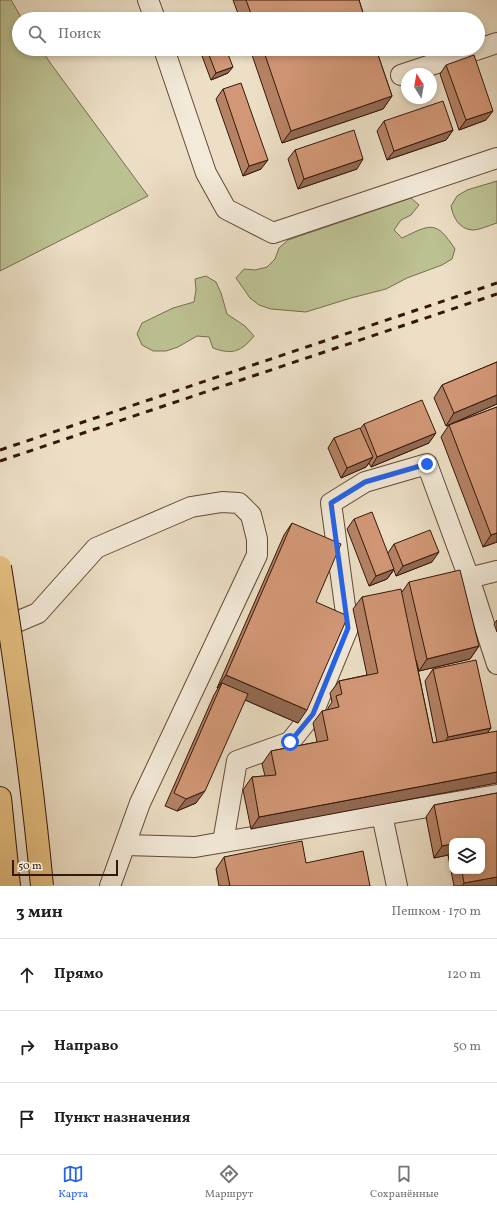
<!DOCTYPE html>
<html lang="ru">
<meta charset="utf-8">
<style>
body{margin:0;font-family:Vollkorn,serif;background:#f6f6f6;color:#202124}
.controls{position:absolute;right:12px;bottom:12px;display:grid;overflow:hidden;border-radius:8px;box-shadow:0 2px 6px #0003}
.controls button{width:36px;height:36px;display:grid;place-items:center;padding:0;border:0;border-bottom:1px solid #e0e0e0;background:#fff;color:#202124;font:20px sans-serif}
.compass{position:absolute;left:401px;top:68px;width:36px;height:36px;border-radius:50%;background:#fff;box-shadow:0 2px 6px #0003;rotate:349deg}
.scale{position:absolute;left:12px;bottom:10px;width:106px;box-sizing:border-box;padding-left:4px;border:2px solid #351709;border-top:0;font-size:11px;line-height:14px;white-space:nowrap;color:#351709;-webkit-text-stroke:3px #f3ead9;paint-order:stroke}
.stop{position:absolute;width:12px;height:12px;margin:-9px;border:3px solid #2563eb;border-radius:50%;background:#fff}
.stop.end{background:#2563eb;border-color:#fff;box-shadow:0 1px 4px #0008}
.list{margin:0;padding:0;list-style:none}
h2{display:flex;justify-content:space-between;align-items:center;height:52px;margin:0;padding:0 16px;font-size:17px}
h2 small{font-size:13px;font-weight:400;color:#757577}
.list li{display:grid;grid-template-columns:26px 1fr auto;gap:12px;align-items:center;box-sizing:border-box;height:72px;padding:0 16px;border-top:1px solid #e0e0e0}
.list b{display:block;font-size:15px;white-space:nowrap}
.list em{font-size:13px;font-style:normal;color:#757577}
.icon{flex:none;width:22px;height:22px;fill:none;stroke:currentColor;stroke-width:2;stroke-linecap:round;stroke-linejoin:round}
.map{position:relative;flex:none;width:497px;height:886px;overflow:hidden}
.search{position:absolute;background:#fff;box-shadow:0 2px 6px #0003;left:12px;right:12px;top:12px;height:44px;display:flex;align-items:center;gap:10px;box-sizing:border-box;padding:0 14px;border-radius:22px;color:#757577;font-size:15px}
.sheet{height:268px;background:#fff}
nav{display:flex;justify-content:space-around;align-items:center;box-sizing:border-box;height:56px;border-top:1px solid #e0e0e0;background:#fff;font-size:11px;color:#757577}
nav a{display:grid;justify-items:center;gap:2px}
nav .on{color:#2563eb}
.map>svg:first-child{display:block}
</style>
<div class="map">
<svg width="497" height="886" viewBox="0 0 497 886">
<rect width="100%" height="100%" fill="#ecdfc5"/>
<filter id="stains"><feTurbulence type="fractalNoise" baseFrequency=".005" numOctaves="4"/><feColorMatrix values="0 0 0 0 .2 0 0 0 0 .09 0 0 0 0 .02 0 0 0 .5 -.17"/></filter>
<radialGradient id="worn" r=".72"><stop offset=".6" stop-color="#630" stop-opacity="0"/><stop offset="1" stop-color="#630" stop-opacity=".3"/></radialGradient>
<!-- green -->
<path fill="#bcc192" stroke="#786c4e" d="M0,0H11L22,19H19V49H41L51,64L148,196L0,271Z
M497,181V223C490,225 480,230 472,230C459,229 453,217 451,206L457,196L467,190Z
M411,198L419,205L411,215L401,220L394,230L402,238C431,224 436,220 455,249L452,259L442,265L407,278L386,289L351,298L306,312L271,309L259,305L250,298L236,278L244,269L255,270L267,267L275,259L279,248L288,240Z
M206,276L216,282L221,293L227,314L245,326L254,336C241,352 232,355 213,348L209,337L197,336L178,347L166,351H153L142,345L137,334L142,323L173,308L194,302L196,290L195,279Z"/>
<g fill="none" stroke-linecap="round" stroke-linejoin="round">
<defs>
<path id="minor" d="M148,0L155,19
M164,49L206,173L226,209L273,233L497,158
M401,75L497,43
M469,578L497,664
M0,629L38,613L96,548L191,507L222,502L239,503L251,515L257,539V555L140,803L110,886
M382,815L397,886
M223,842L237,761L290,742L313,713L348,628L331,503L365,482L427,464L469,578L497,571
M125,845L195,847L497,795"/>
<path id="highway" d="M0,798L9,886"/>
</defs>
<!-- minor casing -->
<use href="#minor" stroke="#634938" stroke-width="22"/>
<!-- highway casing -->
<use href="#highway" stroke="#351709" stroke-width="24"/>
<!-- minor -->
<use href="#minor" stroke="#f3ead9" stroke-width="20"/>
<!-- highway -->
<use href="#highway" stroke="#e6c082" stroke-width="22"/>
<!-- rail -->
<path stroke="#351709" stroke-width="3" stroke-dasharray="7 7" stroke-linecap="butt" d="M0,450L497,283
M0,461L497,294"/>
<defs>
<path id="major-bridge" d="M0,567C17,674 32,779 42,886"/>
</defs>
<!-- major-bridge casing -->
<use href="#major-bridge" stroke="#351709" stroke-width="24" stroke-linecap="butt"/>
<!-- major-bridge -->
<use href="#major-bridge" stroke="#e6c082" stroke-width="22"/>
</g>
<!-- wall -->
<path fill="#b58265" stroke="#351709" fill-rule="evenodd" d="M233,0H359L365,19H240Z
M250,49H376L392,96L383,109L282,143Z
M207,50L228,73L211,80L202,56Z
M446,65L486,120L459,130L440,74Z
M223,89L261,169L243,176L216,99Z
M384,121L453,130L446,140L387,160L377,131Z
M295,150L357,169L298,189L288,159Z
M497,362V404L446,426L434,398L442,385Z
M497,407V542L483,547L441,437L449,425Z
M364,424L429,443L371,467L369,463L366,467L341,478L328,448L334,438L360,429Z
M354,519L388,553L394,544L432,562L396,576L394,570L387,579L369,586L347,529Z
M292,523L316,602L298,723L245,700L196,803L177,811L165,806L214,695L218,688H217L284,535Z
M409,582L479,646L470,659L419,671L416,660L433,743L437,742L425,681L433,669L491,728L487,733L251,829L243,790L252,777L265,776L262,764L271,751L317,742L313,723L322,711L328,710V708L332,702L330,693L339,681L367,675L353,609L362,597L402,592Z
M497,620V632L494,624Z
M497,793V886H454L448,855L434,858L426,817L434,805ZM452,841H482V871H452Z
M224,857L306,863L370,886H219L216,869Z"/>
<!-- shaded-wall -->
<path fill="#936a53" stroke="#351709" d="M233,67L228,73L211,80L216,73Z
M392,96L383,109L282,143L291,131Z
M493,111L486,120L459,130L466,120Z
M453,130L446,140L387,160L394,151Z
M363,159L357,169L298,189L304,179Z
M268,160L261,169L243,176L249,166Z
M497,395V404L446,426L454,413Z
M436,433L429,443L371,467L377,457Z
M373,457L366,467L341,478L347,468Z
M497,533V542L483,547L491,535Z
M439,552L432,562L396,576L403,566Z
M394,569L387,579L369,586L376,576Z
M479,646L470,659L419,671L427,659Z
M226,675L307,710L298,723L220,689L222,683L218,688H217Z
M491,728L482,740L439,749L448,737Z
M497,772V783L251,829L259,817Z
M205,791L196,803L177,811L186,799Z
M452,844V849L448,855L434,858L442,846Z
M497,877V886H462L464,883Z"/>
<!-- building -->
<path fill="#d29776" stroke="#351709" d="M246,0H359L365,19H253Z
M209,49H226L233,67L216,73L207,50Z
M263,49H376L392,96L291,131Z
M474,55L493,111L466,120L446,65Z
M241,83L268,160L249,166L223,89Z
M443,101L453,130L394,151L384,121Z
M354,130L363,159L304,179L295,150Z
M497,362V395L454,413L442,385Z
M422,400L436,433L377,457L364,424Z
M497,407V533L491,535L449,425Z
M360,428L373,457L347,468L334,438Z
M372,512L394,569L376,576L354,519Z
M292,523L341,544L316,602L348,616L307,710L226,675Z
M430,530L439,552L403,566L394,544Z
M460,570L479,646L427,659L409,582Z
M401,589L433,743L497,731V772L259,817L252,777L276,775L271,751L328,740L322,711L339,707L336,696L342,694L339,681L378,673L362,597Z
M476,660L491,728L448,737L433,669Z
M222,683L248,694L205,791L186,799L174,793Z
M497,793V877L464,883L462,871H482V841H452V844L442,846L434,805Z
M302,841L306,863L363,851L370,886H230L224,857Z"/>
<g fill="none" stroke-linecap="round" stroke-linejoin="round">
<!-- route -->
<path stroke="#2563eb" stroke-width="5" d="M290,742L313,714L348,628L331,503L365,482L427,464"/>
</g>
<rect width="100%" height="100%" filter="url(#stains)"/>
<rect width="100%" height="100%" fill="url(#worn)"/>
</svg>
<div class="controls">
<button><svg class="icon" aria-label="layers" viewBox="0 0 24 24"><path d="M12 4l9 5-9 5-9-5zM3 14l9 5 9-5"/></svg></button>
</div>
<svg class="compass" viewBox="-18 -18 36 36"><path d="M0-13l5 13h-10z" fill="#e53935"/><path d="M0 13l5-13h-10z" fill="#757577"/></svg>
<div class="scale">50 m</div>
<div class="stop" style="left:290px;top:742px"></div>
<div class="stop end" style="left:427px;top:464px"></div>
<div class="search"><svg class="icon" aria-label="search" viewBox="0 0 24 24"><circle cx="10" cy="10" r="6"/><path d="M15 15l6 6"/></svg>Поиск</div>
</div>
<section class="sheet">
<h2>3 мин<small>Пешком · 170 m</small></h2>
<ul class="list">
<li><svg class="icon" aria-label="ahead" viewBox="0 0 24 24"><path d="M12 20V5M6 11l6-6 6 6"/></svg><div><b>Прямо</b></div><em>120 m</em></li>
<li><svg class="icon" aria-label="right" viewBox="0 0 24 24"><path d="M7 20v-9h11M14 6l5 5-5 5"/></svg><div><b>Направо</b></div><em>50 m</em></li>
<li><svg class="icon" aria-label="arrive" viewBox="0 0 24 24"><path d="M6 21V4h12l-3 4 3 4H6"/></svg><div><b>Пункт назначения</b></div></li>
</ul>
</section>
<nav>
<a class="on"><svg class="icon" aria-label="map" viewBox="0 0 24 24"><path d="M3 6l6-2 6 2 6-2v14l-6 2-6-2-6 2zM9 4v14M15 6v14"/></svg>Карта</a>
<a><svg class="icon" aria-label="directions" viewBox="0 0 24 24"><path d="M12 3l9 9-9 9-9-9zM9 14v-3h6M13 9l2 2-2 2"/></svg>Маршрут</a>
<a><svg class="icon" aria-label="saved" viewBox="0 0 24 24"><path d="M7 4h10v16l-5-4-5 4z"/></svg>Сохранённые</a>
</nav>
